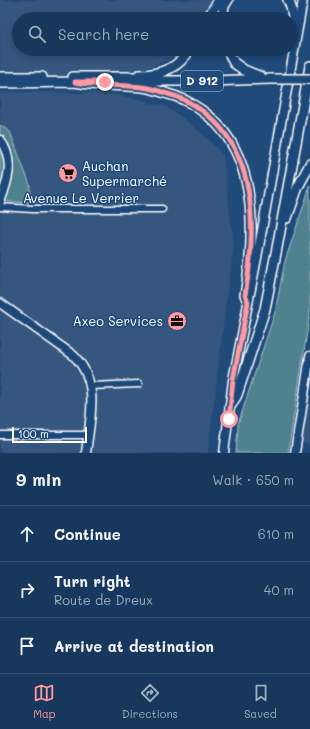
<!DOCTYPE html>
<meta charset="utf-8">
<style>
body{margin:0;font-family:Mali,sans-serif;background:#203f62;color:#f1f3f6}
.scale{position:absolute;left:12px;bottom:10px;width:75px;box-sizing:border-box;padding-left:4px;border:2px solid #fff;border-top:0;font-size:11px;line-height:14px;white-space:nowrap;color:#fff;-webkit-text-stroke:3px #1f4a7a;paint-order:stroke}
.stop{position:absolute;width:12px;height:12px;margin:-9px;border:3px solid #ff9aa2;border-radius:50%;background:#fff}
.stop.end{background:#ff9aa2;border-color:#fff;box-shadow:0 1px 4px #0008}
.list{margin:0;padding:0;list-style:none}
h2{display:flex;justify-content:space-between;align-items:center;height:52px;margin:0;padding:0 16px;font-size:17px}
h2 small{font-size:13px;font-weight:400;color:#9eacbb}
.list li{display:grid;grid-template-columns:26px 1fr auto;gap:12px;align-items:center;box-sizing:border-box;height:56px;padding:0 16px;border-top:1px solid #365272}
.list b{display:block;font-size:15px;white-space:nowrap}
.list p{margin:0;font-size:13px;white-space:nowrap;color:#9eacbb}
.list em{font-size:13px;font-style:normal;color:#9eacbb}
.icon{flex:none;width:22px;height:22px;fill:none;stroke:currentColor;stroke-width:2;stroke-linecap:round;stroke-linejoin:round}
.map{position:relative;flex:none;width:310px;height:453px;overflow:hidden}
.search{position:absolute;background:#17385c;box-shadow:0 2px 6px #0003;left:12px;right:12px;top:12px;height:44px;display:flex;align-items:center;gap:10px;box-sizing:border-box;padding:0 14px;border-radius:22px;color:#9eacbb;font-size:15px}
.sheet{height:220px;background:#17385c}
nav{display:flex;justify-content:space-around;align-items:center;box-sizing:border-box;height:56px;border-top:1px solid #365272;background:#17385c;font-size:11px;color:#9eacbb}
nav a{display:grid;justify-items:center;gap:2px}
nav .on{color:#ff9aa2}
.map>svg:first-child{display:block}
</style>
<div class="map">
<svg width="310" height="453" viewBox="0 0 310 453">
<rect width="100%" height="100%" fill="#1f4a7a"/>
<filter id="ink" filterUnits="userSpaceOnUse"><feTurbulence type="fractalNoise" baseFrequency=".025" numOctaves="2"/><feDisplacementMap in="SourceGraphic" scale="8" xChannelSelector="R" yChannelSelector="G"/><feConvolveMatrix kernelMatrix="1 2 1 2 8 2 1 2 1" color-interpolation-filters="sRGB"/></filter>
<g filter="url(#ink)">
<!-- built -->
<path fill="#35577e" d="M0,0H222L207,19H19V49H191L190,51L134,73L10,82L0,79Z
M0,92L106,93L147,101L148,103L163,105L180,116L208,139L223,155L234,246L226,302L208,453H0V201L9,203L10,196L0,128Z
M310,392V445L302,443Z"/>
<!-- green -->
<path fill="#4f828e" stroke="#a7c0c6" d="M0,125L10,132L30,185L29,203L0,201Z
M310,186V313L288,453H236L238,424L275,312L285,261Z"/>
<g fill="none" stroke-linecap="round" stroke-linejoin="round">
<defs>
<path id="street" d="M0,207L32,209H162
M90,386L139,384
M0,435H88"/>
<path id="secondary" d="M0,140C15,160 8,181 0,202
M0,303L73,355C101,382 90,418 86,453
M224,453L233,380L257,258L303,0
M295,453L310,356"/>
<path id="primary" d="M288,0C295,13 293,27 291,41
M207,19L219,0
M222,19L224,6L228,0
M227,49L234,63L244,70L261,77
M139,75C161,75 179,68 190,49
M0,77H42
M73,77H140
M133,81H210L271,79
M75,82C97,86 120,85 142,87C151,88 160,91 168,94C180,97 191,103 201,110C259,151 256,232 245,295L248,302
M0,83L81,82
M287,218L298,187L310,164
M230,407L237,395L265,309L277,248L310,66"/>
</defs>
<!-- street casing -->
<use href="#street" stroke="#fff" stroke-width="9"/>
<!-- secondary casing -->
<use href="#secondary" stroke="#fff" stroke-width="11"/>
<!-- primary casing -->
<use href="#primary" stroke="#fff" stroke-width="12"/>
<!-- street -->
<use href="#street" stroke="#1f4a7a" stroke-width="6"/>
<!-- secondary -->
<use href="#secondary" stroke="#1f4a7a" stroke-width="8"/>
<!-- primary -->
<use href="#primary" stroke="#1f4a7a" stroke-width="9"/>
<defs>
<path id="primary-bridge" d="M271,79H310"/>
</defs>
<!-- primary-bridge casing -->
<use href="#primary-bridge" stroke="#fff" stroke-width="12" stroke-linecap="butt"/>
<!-- primary-bridge -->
<use href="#primary-bridge" stroke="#1f4a7a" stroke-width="9"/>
</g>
</g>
<g fill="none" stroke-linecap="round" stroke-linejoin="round" filter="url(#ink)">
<!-- route -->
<path stroke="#ff9aa2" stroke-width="5" d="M105,82H75C97,86 120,85 142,87C150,88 160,91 168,94C180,97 191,103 201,110C259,151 256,233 245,295L248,302L233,380L229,419"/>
</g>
<!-- icons -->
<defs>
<symbol id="supermarket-disc" viewBox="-11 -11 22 22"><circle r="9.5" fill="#ff9aa2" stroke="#1f4a7a"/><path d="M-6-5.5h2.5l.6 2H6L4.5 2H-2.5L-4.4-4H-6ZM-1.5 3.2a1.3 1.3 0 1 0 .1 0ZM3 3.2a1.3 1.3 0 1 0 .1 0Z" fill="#111"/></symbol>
<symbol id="office-disc" viewBox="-11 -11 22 22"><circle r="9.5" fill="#ff9aa2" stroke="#1f4a7a"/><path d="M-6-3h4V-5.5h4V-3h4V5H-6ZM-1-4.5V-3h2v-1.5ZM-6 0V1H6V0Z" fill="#111"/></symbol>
</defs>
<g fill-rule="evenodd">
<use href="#supermarket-disc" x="57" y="162" width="22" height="22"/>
<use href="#office-disc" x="166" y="310" width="22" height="22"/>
</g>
<g text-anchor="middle" stroke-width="3" stroke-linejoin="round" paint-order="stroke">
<!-- shield labels -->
<rect fill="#1f4a7a" stroke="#bcc9d7" stroke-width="1" x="181" y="71" width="42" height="20" rx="3"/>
<g font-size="12" font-weight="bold" fill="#fff">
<text x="202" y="85">D 912</text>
</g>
<!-- poi labels -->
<g font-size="13" fill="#fff" stroke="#1f4a7a" text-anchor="start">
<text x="82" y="171">Auchan<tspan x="82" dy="15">Supermarché</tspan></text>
<text x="163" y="326" text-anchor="end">Axeo Services</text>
</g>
<!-- street labels -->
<g font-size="13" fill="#fff" stroke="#1f4a7a">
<text x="81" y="203">Avenue Le Verrier</text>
</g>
</g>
</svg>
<div class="scale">100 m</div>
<div class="stop" style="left:229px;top:419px"></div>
<div class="stop end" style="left:105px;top:82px"></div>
<div class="search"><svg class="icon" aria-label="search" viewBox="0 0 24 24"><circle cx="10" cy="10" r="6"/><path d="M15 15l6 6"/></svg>Search here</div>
</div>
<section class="sheet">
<h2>9 min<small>Walk · 650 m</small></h2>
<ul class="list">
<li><svg class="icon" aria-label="ahead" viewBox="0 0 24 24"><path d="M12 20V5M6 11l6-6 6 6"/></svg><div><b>Continue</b></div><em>610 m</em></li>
<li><svg class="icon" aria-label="right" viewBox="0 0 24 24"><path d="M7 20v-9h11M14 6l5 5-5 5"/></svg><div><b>Turn right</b><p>Route de Dreux</p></div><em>40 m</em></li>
<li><svg class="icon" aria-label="arrive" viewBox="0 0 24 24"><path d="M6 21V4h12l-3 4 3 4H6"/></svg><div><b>Arrive at destination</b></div></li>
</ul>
</section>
<nav>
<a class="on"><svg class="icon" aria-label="map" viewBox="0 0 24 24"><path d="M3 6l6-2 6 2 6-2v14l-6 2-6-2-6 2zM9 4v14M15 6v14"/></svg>Map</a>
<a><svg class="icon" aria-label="directions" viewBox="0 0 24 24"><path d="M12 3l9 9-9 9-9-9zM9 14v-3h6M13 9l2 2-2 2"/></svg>Directions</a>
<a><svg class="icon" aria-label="saved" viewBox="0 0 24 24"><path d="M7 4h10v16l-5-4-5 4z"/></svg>Saved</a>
</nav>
